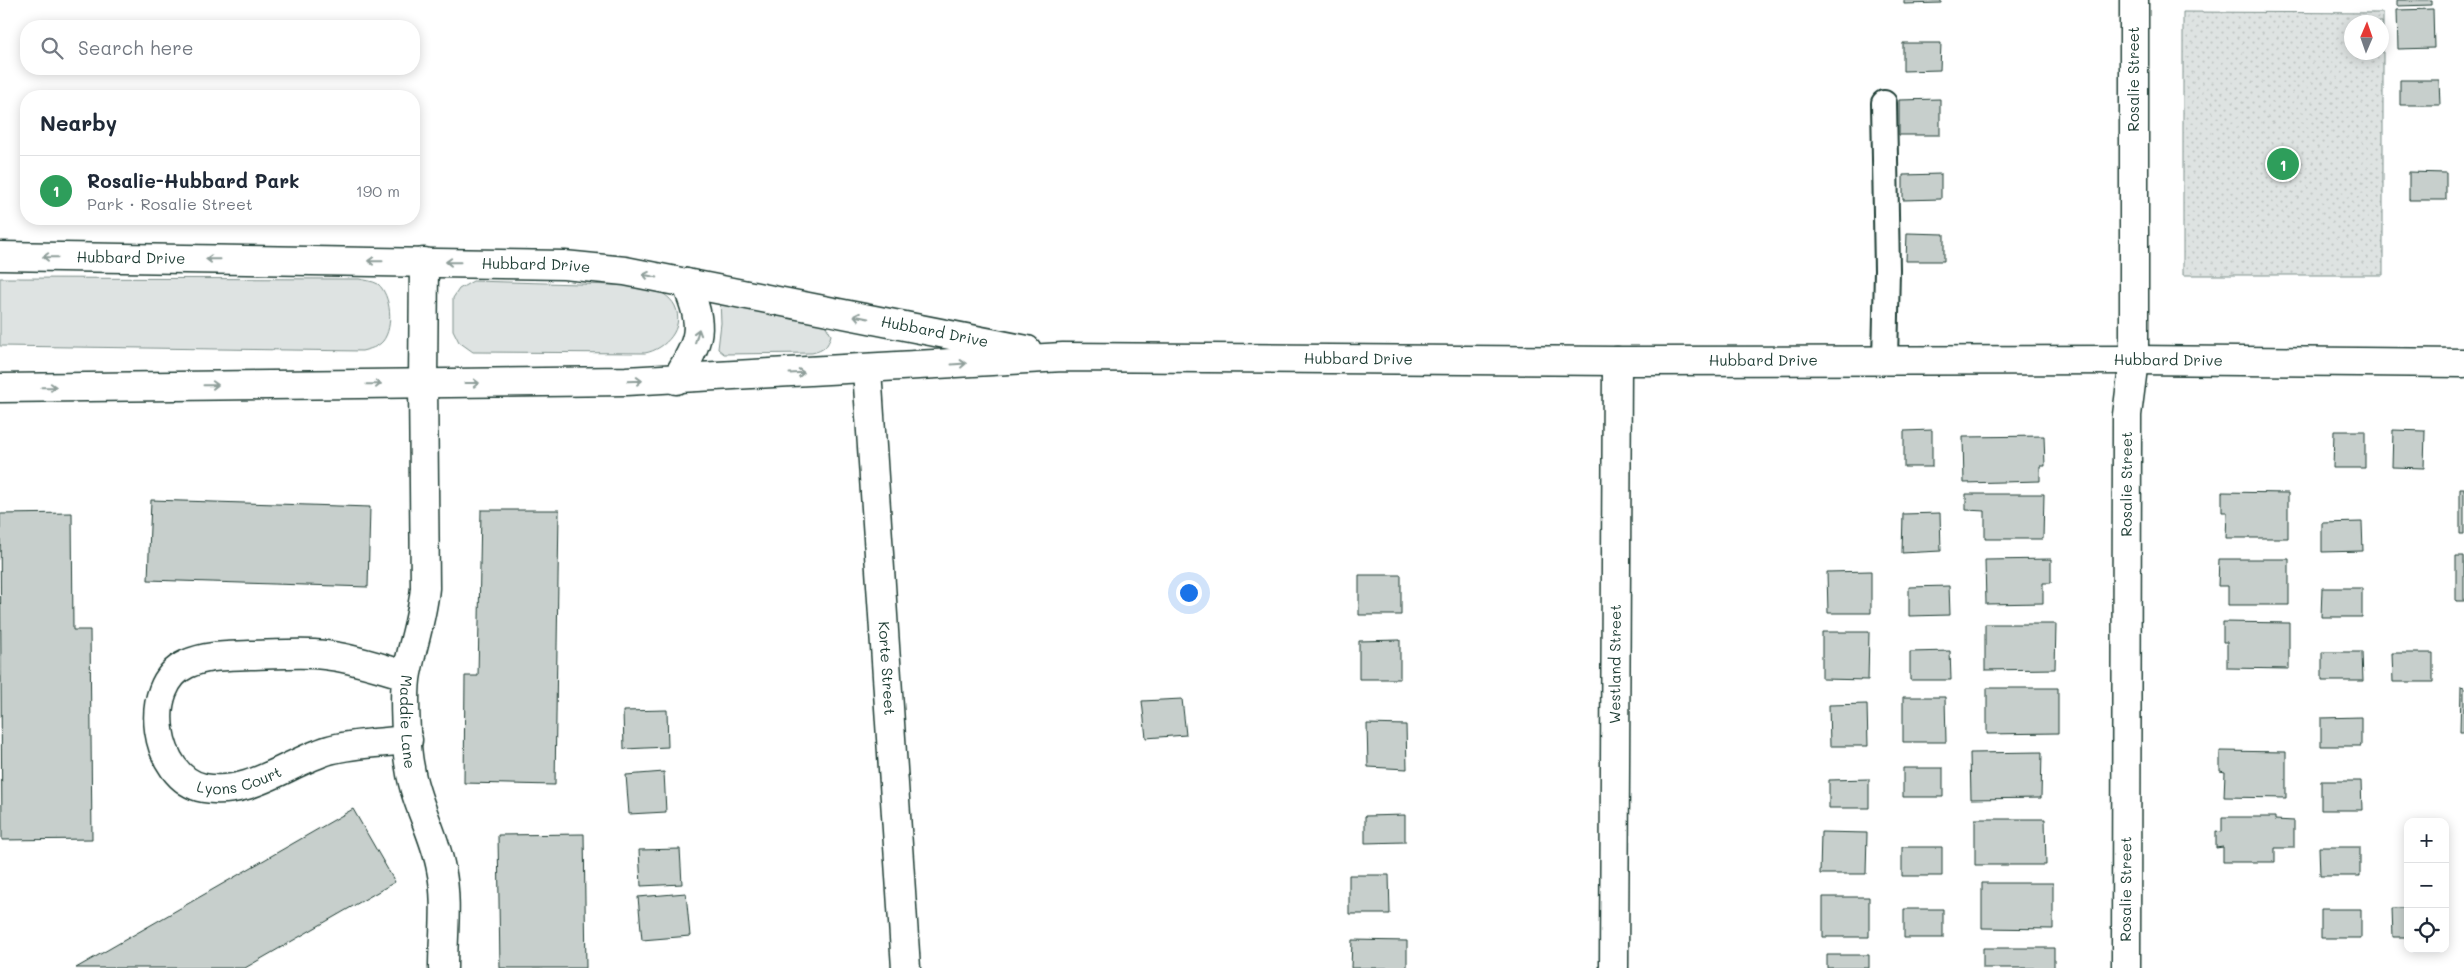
<!DOCTYPE html>
<meta charset="utf-8">
<style>
body{margin:0;font-family:Mali,sans-serif;background:#f6f6f7;color:#1f2937}
.controls{position:absolute;right:15px;bottom:15px;display:grid;overflow:hidden;border-radius:10px;box-shadow:0 2px 12px #0003}
.controls button{width:45px;height:45px;display:grid;place-items:center;padding:0;border:0;border-bottom:1px solid #e0e1e3;background:#fff;color:#1f2937;font:25px sans-serif}
.compass{position:absolute;left:2344px;top:15px;width:45px;height:45px;border-radius:50%;background:#fff;box-shadow:0 2px 12px #0003;rotate:2deg}
.you{position:absolute;left:1188px;top:592px;width:18px;height:18px;margin:-12px;border:4px solid #fff;border-radius:50%;background:#1a73e8;box-shadow:0 0 0 8px #1a73e833}
.badge{display:grid;place-items:center;width:32px;height:32px;border-radius:50%;background:#1a73e8;color:#fff;font-size:16px;font-weight:700}
.pin{position:absolute;translate:-50% -50%;border:2px solid #fff;box-shadow:0 1px 5px #0006}
.list{margin:0;padding:0;list-style:none}
h2{display:flex;justify-content:space-between;align-items:center;height:65px;margin:0;padding:0 20px;font-size:21px}
h2 small{font-size:16px;font-weight:400;color:#747a83}
.list li{display:grid;grid-template-columns:32px 1fr auto;gap:15px;align-items:center;box-sizing:border-box;height:70px;padding:0 20px;border-top:1px solid #e0e1e3}
.list b{display:block;font-size:19px;white-space:nowrap}
.list p{margin:0;font-size:16px;white-space:nowrap;color:#747a83}
.list em{font-size:16px;font-style:normal;color:#747a83}
.icon{flex:none;width:28px;height:28px;fill:none;stroke:currentColor;stroke-width:2;stroke-linecap:round;stroke-linejoin:round}
.map{position:relative;flex:none;width:2464px;height:968px;overflow:hidden}
.search{position:absolute;background:#fff;box-shadow:0 2px 12px #0003;left:20px;top:20px;width:400px;height:55px;display:flex;align-items:center;gap:12px;box-sizing:border-box;padding:0 18px;border-radius:20px;color:#747a83;font-size:19px}
.panel{position:absolute;background:#fff;box-shadow:0 2px 12px #0003;left:20px;top:90px;width:400px;height:135px;border-radius:20px}
.map>svg:first-child{display:block}
</style>
<div class="map">
<svg width="2464" height="968" viewBox="0 0 2464 968">
<defs>
<pattern id="park-dots" width="8" height="8" patternUnits="userSpaceOnUse" patternTransform="scale(1.25)"><rect width="8" height="8" fill="#dee3e2"/><path d="M2 2h.1M6 6h.1" fill="none" stroke="#bec4c2" stroke-width="1.8" stroke-linecap="round"/></pattern>
</defs>
<rect width="100%" height="100%" fill="#fff"/>
<filter id="ink" filterUnits="userSpaceOnUse"><feTurbulence type="fractalNoise" baseFrequency=".02" numOctaves="2"/><feDisplacementMap in="SourceGraphic" scale="10" xChannelSelector="R" yChannelSelector="G"/><feConvolveMatrix kernelMatrix="1 2 1 2 8 2 1 2 1" color-interpolation-filters="sRGB"/></filter>
<g filter="url(#ink)">
<!-- grass -->
<path fill="#dee3e2" stroke="#7e908b" d="M0,278L359,279C364,280 373,281 378,284C391,295 394,327 383,341C378,347 370,349 362,351L0,346Z
M473,281L650,286C659,291 670,296 675,306C685,328 666,349 645,353L473,352L459,342L453,330V298L459,289Z
M720,300L823,321L831,335C828,347 824,350 812,353L724,354L718,349L721,323Z"/>
<!-- park -->
<path fill="url(#park-dots)" stroke="#7e908b" fill-rule="evenodd" d="M2183,12L2383,13V275H2183ZM2352,22H2382V52H2352Z"/>
<!-- building -->
<path fill="#c7cfcc" stroke="#1f3d34" d="M1904,0H1941V3L1904,4Z
M2397,0H2432V5L2397,6Z
M2433,9L2434,48L2398,49L2397,10Z
M1903,43H1941L1940,70L1903,71Z
M2400,80H2439L2440,105H2400Z
M1940,99V135H1899V100Z
M2409,172L2446,173V200H2409Z
M1941,174V199L1903,200V175Z
M1907,233L1944,234V261H1906Z
M1932,430V467H1904V431Z
M2393,430L2425,431L2424,468L2392,467Z
M2334,431H2365V468H2333Z
M2044,436L2045,466H2040V481L1964,483L1963,437Z
M2460,489H2464V534H2460Z
M2222,492L2288,493V538H2226L2227,512H2222Z
M1966,494H2044L2043,539H1985V511L1966,510Z
M151,500L370,507L368,587L148,580Z
M481,510H559L555,785L464,783L465,676H478Z
M72,513L73,630H90L92,839L2,840L0,514Z
M1940,513L1941,551L1902,553L1903,514Z
M2362,522L2363,551L2322,552V523Z
M2456,556H2464V601H2456Z
M2051,559V583H2043V603L1986,604L1985,560Z
M2219,559H2289V605H2228V586H2218Z
M1871,571V613H1828L1827,572Z
M1359,575H1401V615H1359Z
M1949,586L1950,615L1909,616V587Z
M2322,588H2362V617H2321Z
M2223,622L2289,623V669L2227,668V642H2223Z
M1985,624H2056L2055,669L1985,670Z
M1822,632H1869L1868,680L1822,679Z
M1400,640V679H1359V641Z
M1950,651L1951,680H1910V652Z
M2322,652H2362L2363,681H2322Z
M2392,653H2433V682H2393Z
M2461,687L2464,688V732H2460Z
M1987,688H2058V733L1987,734Z
M1903,697H1945L1946,742H1903Z
M1182,699L1186,735L1146,738L1142,701Z
M1867,704L1868,746H1830L1829,705Z
M667,710L668,747L624,749L623,711Z
M2361,717V746H2321V718Z
M1367,724L1406,725L1407,769L1368,767Z
M2220,751L2286,752V798L2224,797L2225,772L2220,771Z
M2042,752L2041,798L1971,799L1970,753Z
M1903,768H1943V797H1903Z
M664,772L666,812L629,814L626,775Z
M1869,779V808H1829V780Z
M2321,781H2361L2362,810H2321Z
M353,809L395,882L245,968H76Z
M1405,815V842L1365,843V816Z
M2222,817H2275V820L2294,821V848H2275V862H2223V847L2216,848V831L2222,832Z
M1975,819H2045L2046,865H1975Z
M1821,832L1867,833L1866,874H1820Z
M584,834L586,968H500L498,835Z
M1902,847H1942V876H1902Z
M2319,847H2360V876H2320Z
M680,849L682,884L641,886L639,850Z
M1349,875H1389L1390,914H1349Z
M1982,883H2053V929L1982,928Z
M686,893L690,936L642,940L638,897Z
M1823,897H1869V937H1823Z
M2392,908H2408V937H2393Z
M1904,909H1943V938H1904Z
M2321,909H2361V938H2321Z
M1352,940L1407,941V968H1351Z
M1983,948H2054V968H1983Z
M1827,955H1869V968H1827Z"/>
<g fill="none" stroke-linecap="round" stroke-linejoin="round">
<defs>
<path id="service" d="M1884,103L1887,270L1885,360"/>
<g id="minor">
<path id="s1" d="M867,370L906,968"/>
<path id="s2" d="M423,383L425,588C422,619 413,643 407,673C403,692 406,749 410,768C415,803 435,834 441,869C448,900 443,936 443,968"/>
<path id="s3" d="M406,675C380,668 353,658 325,655C301,652 275,655 250,655C228,656 207,655 187,664C140,685 154,779 204,788C250,796 287,763 329,750C353,743 382,743 408,740"/>
<path id="s4" d="M1614,968L1617,361"/>
<path id="s5" d="M2126,968L2127,415L2134,360V0"/>
</g>
<g id="tertiary">
<path id="s6" d="M0,256L564,265L625,271L1027,350"/>
<path d="M676,380C701,338 705,329 686,283"/>
<path d="M423,383L424,262"/>
<path id="s7" d="M0,388L626,381L1063,357L1617,361L2134,360L2464,363"/>
</g>
</defs>
<!-- service casing -->
<use href="#service" stroke="#1f3d34" stroke-width="28"/>
<!-- minor casing -->
<use href="#minor" stroke="#1f3d34" stroke-width="31"/>
<!-- tertiary casing -->
<use href="#tertiary" stroke="#1f3d34" stroke-width="31"/>
<!-- service -->
<use href="#service" stroke="#fff" stroke-width="24"/>
<!-- minor -->
<use href="#minor" stroke="#fff" stroke-width="28"/>
<!-- tertiary -->
<use href="#tertiary" stroke="#fff" stroke-width="28"/>
</g>
<!-- one-way arrows -->
<defs><path id="oneway-shaft" d="M-6 0H5M1.5-3L5.5 0L1.5 3" fill="none" stroke-width="1.6" stroke-linecap="round" stroke-linejoin="round" transform="scale(1.25)"/></defs>
<g stroke="#8f9e9a">
<use href="#oneway-shaft" transform="translate(50 257) rotate(-179)"/>
<use href="#oneway-shaft" transform="translate(213 259) rotate(-179)"/>
<use href="#oneway-shaft" transform="translate(375 261) rotate(-179)"/>
<use href="#oneway-shaft" transform="translate(453 262) rotate(-179)"/>
<use href="#oneway-shaft" transform="translate(650 276) rotate(-169)"/>
<use href="#oneway-shaft" transform="translate(861 317) rotate(-169)"/>
<use href="#oneway-shaft" transform="translate(697 336) rotate(-74)"/>
<use href="#oneway-shaft" transform="translate(959 364) rotate(-4)"/>
<use href="#oneway-shaft" transform="translate(797 373) rotate(-3)"/>
<use href="#oneway-shaft" transform="translate(635 381) rotate(-2)"/>
<use href="#oneway-shaft" transform="translate(472 383)"/>
<use href="#oneway-shaft" transform="translate(374 384) rotate(-1)"/>
<use href="#oneway-shaft" transform="translate(211 385) rotate(-1)"/>
<use href="#oneway-shaft" transform="translate(49 387) rotate(-1)"/>
</g>
</g>
<g text-anchor="middle" stroke-width="4.5" stroke-linejoin="round" paint-order="stroke">
<!-- street labels -->
<g font-size="15" fill="#1f3d34" stroke="#fff">
<text transform="translate(2134 79) rotate(-90)" y="5">Rosalie Street</text>
<text dy="5" stroke="none"><textPath href="#s6" startOffset="131">Hubbard Drive</textPath></text>
<text dy="5" stroke="none"><textPath href="#s6" startOffset="536">Hubbard Drive</textPath></text>
<text dy="5" stroke="none"><textPath href="#s6" startOffset="941">Hubbard Drive</textPath></text>
<text dy="5" stroke="none"><textPath href="#s7" startOffset="1359">Hubbard Drive</textPath></text>
<text dy="5" stroke="none"><textPath href="#s7" startOffset="1764">Hubbard Drive</textPath></text>
<text dy="5" stroke="none"><textPath href="#s7" startOffset="2169">Hubbard Drive</textPath></text>
<text dy="5" stroke="none"><textPath href="#s5" startOffset="484">Rosalie Street</textPath></text>
<text dy="5" stroke="none"><textPath href="#s4" startOffset="304">Westland Street</textPath></text>
<text dy="5" stroke="none"><textPath href="#s1" startOffset="299">Korte Street</textPath></text>
<text dy="5" stroke="none"><textPath href="#s2" startOffset="341">Maddie Lane</textPath></text>
<text dy="5" stroke="none"><textPath href="#s3" startOffset="414">Lyons Court</textPath></text>
<text dy="5" stroke="none"><textPath href="#s5" startOffset="79">Rosalie Street</textPath></text>
</g>
</g>
</svg>
<div class="controls">
<button>+</button>
<button>−</button>
<button><svg class="icon" aria-label="locate" viewBox="0 0 24 24"><circle cx="12" cy="12" r="6"/><path d="M12 2v4M12 18v4M2 12h4M18 12h4"/></svg></button>
</div>
<svg class="compass" viewBox="-18 -18 36 36"><path d="M0-13l5 13h-10z" fill="#e53935"/><path d="M0 13l5-13h-10z" fill="#747a83"/></svg>
<div class="you"></div>
<div class="pin badge" style="left:2283px;top:164px;background:#2e9e5b">1</div>
<div class="search"><svg class="icon" aria-label="search" viewBox="0 0 24 24"><circle cx="10" cy="10" r="6"/><path d="M15 15l6 6"/></svg>Search here</div>
<section class="panel">
<h2>Nearby<small></small></h2>
<ul class="list">
<li><span class="badge" style="background:#2e9e5b">1</span><div><b>Rosalie-Hubbard Park</b><p>Park · Rosalie Street</p></div><em>190 m</em></li>
</ul>
</section>
</div>
